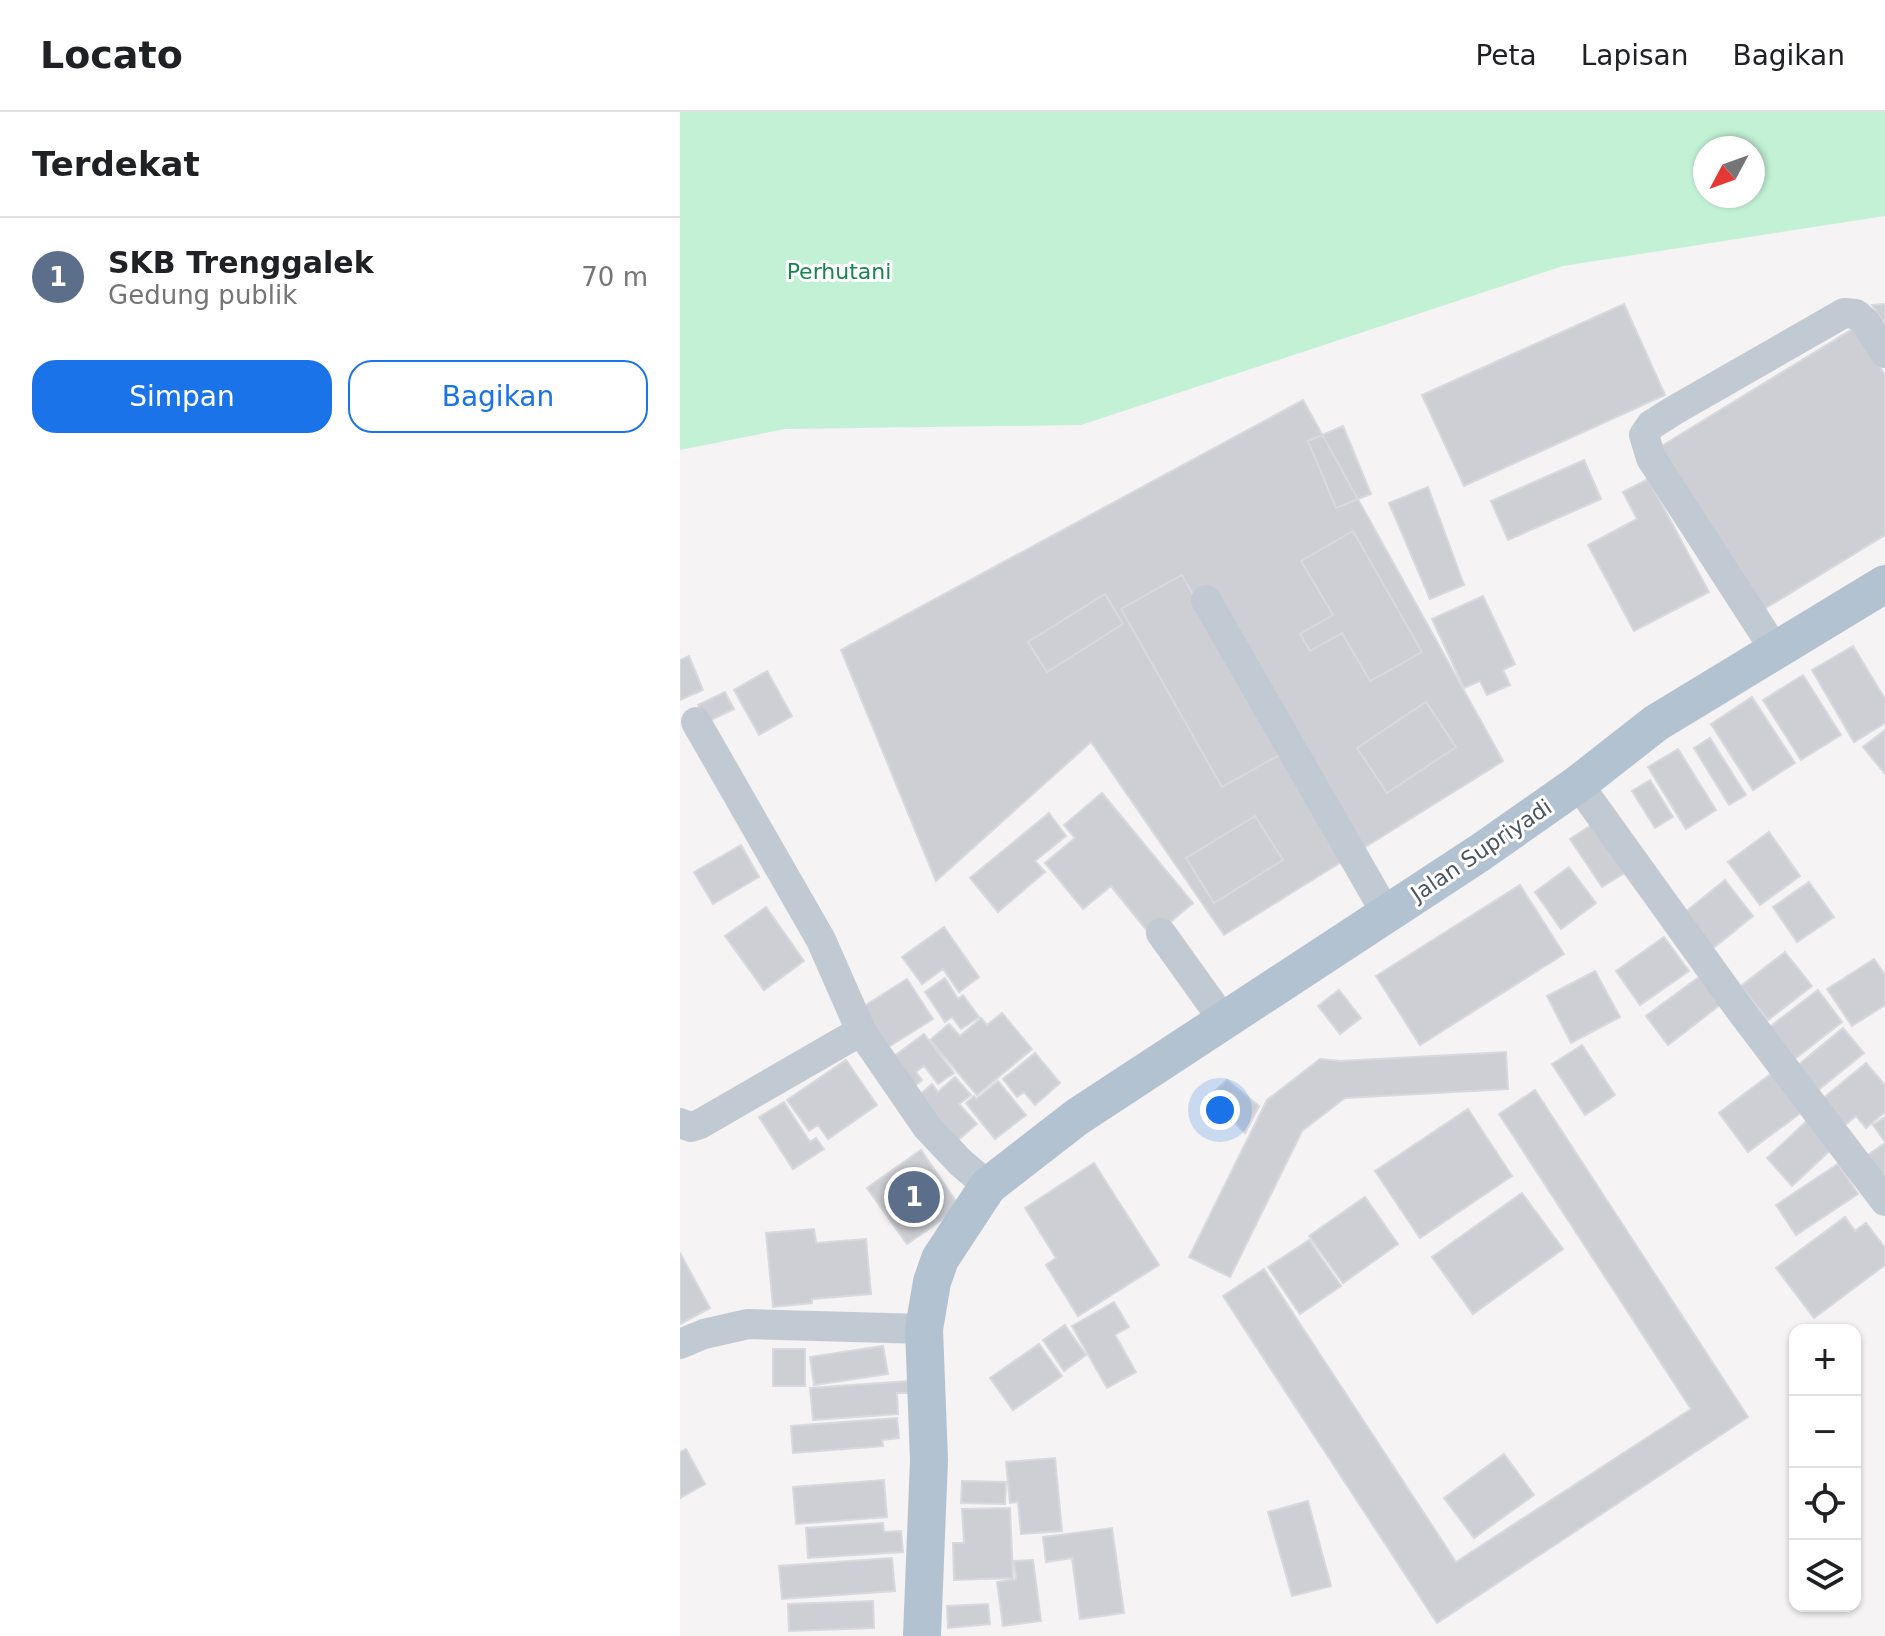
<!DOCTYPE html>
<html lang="id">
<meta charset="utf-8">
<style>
body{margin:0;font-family:"DejaVu Sans",sans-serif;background:#f2f2f2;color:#202124}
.controls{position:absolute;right:24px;bottom:24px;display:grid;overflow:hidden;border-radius:16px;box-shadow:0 2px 6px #0004}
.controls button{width:72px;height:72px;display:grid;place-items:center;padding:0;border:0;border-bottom:2px solid #e0e0e0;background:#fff;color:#202124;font:40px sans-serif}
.compass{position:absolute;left:1013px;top:24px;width:72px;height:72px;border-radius:50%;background:#fff;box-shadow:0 2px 6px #0004;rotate:229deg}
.you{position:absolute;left:540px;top:998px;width:28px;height:28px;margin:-20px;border:6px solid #fff;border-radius:50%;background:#1a73e8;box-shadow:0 0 0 12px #1a73e833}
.badge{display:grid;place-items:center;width:52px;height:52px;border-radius:50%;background:#1a73e8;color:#fff;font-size:26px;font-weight:700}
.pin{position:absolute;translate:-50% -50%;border:4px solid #fff;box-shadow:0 2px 8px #0006}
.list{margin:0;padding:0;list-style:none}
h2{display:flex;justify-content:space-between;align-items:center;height:104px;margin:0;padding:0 32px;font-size:34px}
h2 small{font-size:26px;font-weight:400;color:#757577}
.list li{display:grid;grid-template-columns:52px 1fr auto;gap:24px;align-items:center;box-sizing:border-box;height:120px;padding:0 32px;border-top:2px solid #e0e0e0}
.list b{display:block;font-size:30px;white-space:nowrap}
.list p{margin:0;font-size:26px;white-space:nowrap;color:#757577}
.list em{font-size:26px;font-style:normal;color:#757577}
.actions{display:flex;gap:16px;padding:24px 32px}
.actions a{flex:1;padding:18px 0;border:2px solid #1a73e8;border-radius:24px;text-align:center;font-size:28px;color:#1a73e8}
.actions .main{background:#1a73e8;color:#fff}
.icon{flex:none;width:44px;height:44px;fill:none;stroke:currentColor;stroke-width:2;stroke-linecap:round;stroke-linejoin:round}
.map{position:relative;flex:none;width:1205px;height:1524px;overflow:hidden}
header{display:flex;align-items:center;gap:48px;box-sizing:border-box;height:112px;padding:0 40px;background:#fff;border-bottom:2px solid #e0e0e0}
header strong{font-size:38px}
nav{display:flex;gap:44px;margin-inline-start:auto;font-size:28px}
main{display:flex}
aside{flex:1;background:#fff}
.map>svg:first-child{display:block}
</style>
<header>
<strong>Locato</strong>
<nav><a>Peta</a><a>Lapisan</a><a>Bagikan</a></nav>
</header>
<main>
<aside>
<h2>Terdekat<small></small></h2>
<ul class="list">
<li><span class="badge" style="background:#5c6f8a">1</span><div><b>SKB Trenggalek</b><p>Gedung publik</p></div><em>70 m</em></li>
</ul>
<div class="actions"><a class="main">Simpan</a><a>Bagikan</a></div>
</aside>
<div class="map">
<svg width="1205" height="1524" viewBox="0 0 1205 1524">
<rect width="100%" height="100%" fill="#f5f3f3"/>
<!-- green -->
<path fill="#c3f1d5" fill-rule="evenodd" d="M0,0H1205V104L883,154L401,313L105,317L0,338ZM1025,36H1073V84H1025Z"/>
<!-- building -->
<path fill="#cdcfd5" stroke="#d7d9de" stroke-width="2" d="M944,192L985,283L784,374L742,283Z
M1205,192V213L1192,193Z
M1176,215L1205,263V423L1076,502L975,338Z
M623,288L823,649L544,823L411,630L256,769L161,538Z
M663,314L691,382L656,396L628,329Z
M904,348L921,387L828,428L811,389Z
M968,367L1029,480L954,519L908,433L957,407L943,380Z
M748,375L784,473L750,487L709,391Z
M673,419L742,540L690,569L662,521L630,539L620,522L653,503L621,449Z
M502,463L603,641L542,675L441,497Z
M425,482L443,512L367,560L348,530Z
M803,484L835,552L823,558L830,573L807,583L800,569L784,576L752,507Z
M1173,534L1205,587V611L1174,630L1132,558Z
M9,544L23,578L0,588V548Z
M87,559L112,604L79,623L54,578Z
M1123,563L1161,623L1121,648L1083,588Z
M45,580L54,597L27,610L18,593Z
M1072,585L1115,651L1073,678L1031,612Z
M746,590L776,635L707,681L677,636Z
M1205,618V662L1183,635Z
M1030,626L1066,683L1049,693L1014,636Z
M998,637L1036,698L1006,717L968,655Z
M970,668L993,705L975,716L952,679Z
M422,681L513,791L472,825L431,774L403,797L365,751L395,726L384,713Z
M369,701L386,724L355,749L365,760L318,800L290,766Z
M575,704L603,748L534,791L506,746Z
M916,710L948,759L922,775L890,727Z
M1089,720L1120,764L1080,793L1048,750Z
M61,733L79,765L33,792L14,760Z
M889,755L916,791L881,817L855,780Z
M1045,768L1073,804L1026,842L998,806Z
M1129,770L1154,805L1117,830L1093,795Z
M840,773L884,842L740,933L696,864Z
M86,795L124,849L84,878L45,824Z
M264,815L299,865L279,880L263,857L242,872L222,845Z
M984,825L1009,859L960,893L936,859Z
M1105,840L1132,874L1088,908L1061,874Z
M1194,847L1205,863V893L1172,914L1147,877Z
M915,859L940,905L891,931L867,884Z
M1019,865L1040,893L988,933L966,904Z
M265,866L278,887L283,883L299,905L281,917L272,905L265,910L245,880Z
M227,867L253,907L199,941L173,901Z
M659,878L681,906L660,922L638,894Z
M1138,878L1162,910L1112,949L1087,917Z
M322,901L352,937L297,983L250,928L269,912L280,924L301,906L307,913Z
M1163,916L1184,941L1137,979L1117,954Z
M244,922L274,961L258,972L244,954L236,960L242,968L227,980L205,951Z
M902,933L935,983L905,1003L872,952Z
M826,940L828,977L665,986L622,1019L550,1165L509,1145L587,988L640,947L660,949Z
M355,941L380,971L355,993L344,980L337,985L323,967Z
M166,948L197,993L148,1027L138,1013L129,1019L107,988Z
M1186,951L1205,973V1000L1186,1016L1176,1004L1164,1014L1141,988Z
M1096,958L1126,997L1068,1040L1039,1001Z
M275,965L291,983L279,992L297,1012L270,1035L231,990L252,972L258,980Z
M547,968L579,994L565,1021L529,984Z
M318,969L346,1003L315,1027L286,991L294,984L296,987Z
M855,978L1068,1305L757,1511L543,1184L584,1157L776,1450L1011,1297L819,1002Z
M104,990L130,1030L136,1026L144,1037L113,1057L79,1005Z
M788,997L832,1064L740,1126L695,1059Z
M1131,1005L1156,1033L1112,1074L1087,1046Z
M1205,1005V1030L1193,1013Z
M1205,1031V1067L1182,1047Z
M241,1038L280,1095L227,1132L187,1076Z
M414,1051L479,1153L398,1204L366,1153L376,1146L345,1096Z
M1158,1052L1178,1082L1116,1123L1096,1093Z
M842,1081L883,1137L793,1202L752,1145Z
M685,1085L718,1132L663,1171L629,1124Z
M1165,1105L1175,1119L1186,1111L1205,1136V1153L1134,1206L1096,1156Z
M134,1117L136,1131L186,1127L191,1182L132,1187V1191L93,1195L86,1121Z
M629,1128L661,1174L620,1202L588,1155Z
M0,1141L30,1196L0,1212Z
M434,1190L449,1215L435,1223L456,1260L427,1276L392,1214Z
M385,1213L406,1243L384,1259L363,1228Z
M359,1232L382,1264L333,1298L310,1266Z
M203,1234L208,1262L134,1273L130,1245Z
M93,1237H125V1274H93Z
M229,1269V1281H217L218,1302L133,1308L130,1276Z
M217,1306L219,1326L202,1328L203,1334L113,1341L111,1314Z
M6,1337L25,1372L0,1386V1340Z
M824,1342L854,1383L794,1426L764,1386Z
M375,1346L382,1419L341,1422L338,1390L330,1391L326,1350Z
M204,1368L207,1405L116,1412L113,1375Z
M282,1369L326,1370L325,1392L281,1391Z
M628,1389L651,1474L612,1484L588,1400Z
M330,1396L333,1466L274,1468L273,1431H284L282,1397Z
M203,1411L204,1420L221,1419L223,1440L128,1446L126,1416Z
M432,1416L444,1501L400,1507L392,1446L366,1450L363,1425Z
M212,1446L215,1479L102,1487L99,1454Z
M353,1448L361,1509L323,1514L317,1470L336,1467L334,1449Z
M193,1489L194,1516L109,1519L108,1492Z
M308,1492L310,1512L268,1516L267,1494Z"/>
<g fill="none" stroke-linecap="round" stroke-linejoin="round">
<!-- minor -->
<path stroke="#c1cad2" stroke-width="30" d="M526,488L706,801
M1095,538L971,346L964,323L971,313L993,299L1164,201L1176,202L1186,211L1205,241
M16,610L141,828L181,919L247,1015L280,1050L308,1074
M898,672L1061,899L1205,1089
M481,821L544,909
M0,1011L11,1015L20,1012L181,919
M0,1232L24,1222L68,1212L244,1217"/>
<!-- major -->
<path stroke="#b3c2d1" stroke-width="38" d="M242,1524L249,1348L244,1217L252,1170L260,1147L308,1074L397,1005L801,740L898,672L976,611L1205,472"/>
</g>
<g text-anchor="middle" stroke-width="6" stroke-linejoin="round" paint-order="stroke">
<!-- park labels -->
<g font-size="22" fill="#17864f" stroke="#fff">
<text x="159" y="167">Perhutani</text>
</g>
<!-- street labels -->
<g font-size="22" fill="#4a5661" stroke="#fff">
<text transform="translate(801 738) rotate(-34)" y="8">Jalan Supriyadi</text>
</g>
</g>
</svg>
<div class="controls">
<button>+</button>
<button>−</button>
<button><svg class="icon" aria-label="locate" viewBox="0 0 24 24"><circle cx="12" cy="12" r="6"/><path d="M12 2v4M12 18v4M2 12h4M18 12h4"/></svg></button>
<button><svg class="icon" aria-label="layers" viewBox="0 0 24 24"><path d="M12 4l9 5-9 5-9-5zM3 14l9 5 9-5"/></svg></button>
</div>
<svg class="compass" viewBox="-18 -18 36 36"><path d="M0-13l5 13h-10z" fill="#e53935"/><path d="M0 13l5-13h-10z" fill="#757577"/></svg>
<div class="you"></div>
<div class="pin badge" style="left:234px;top:1085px;background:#5c6f8a">1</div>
</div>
</main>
